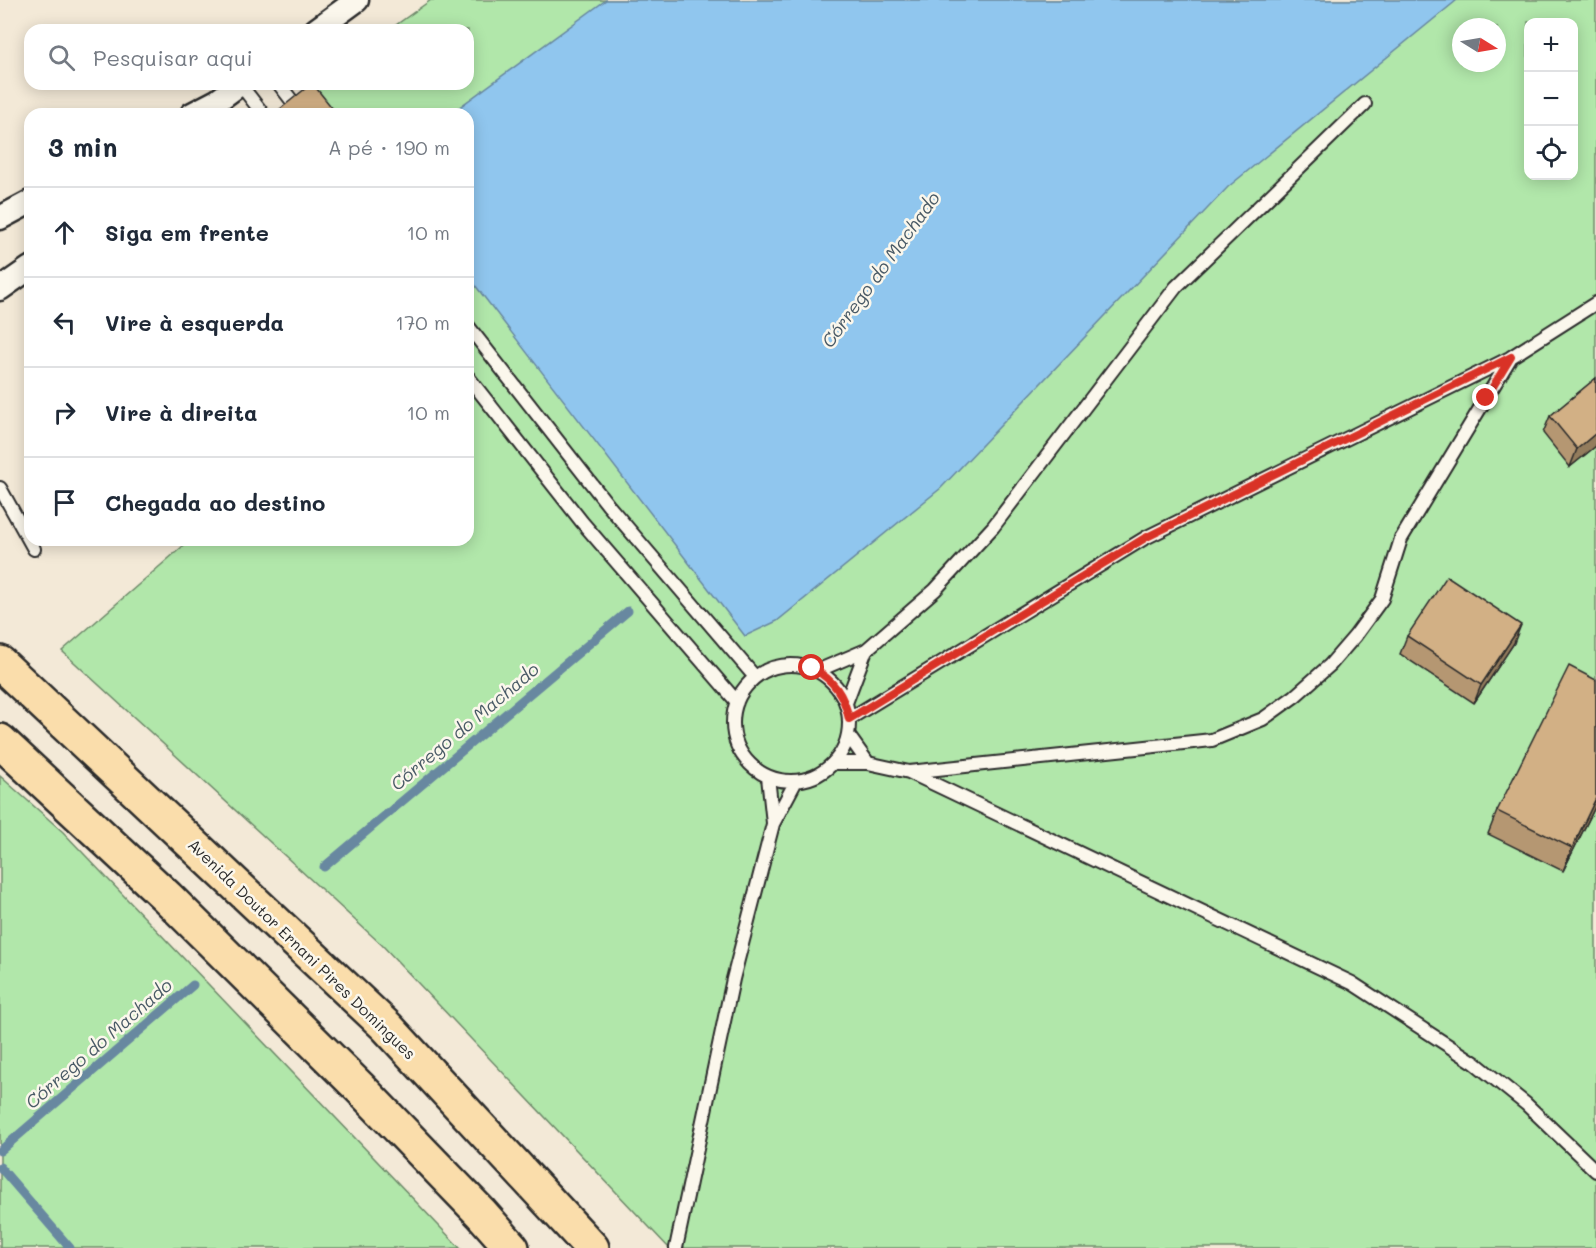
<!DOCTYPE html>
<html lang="pt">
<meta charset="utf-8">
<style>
body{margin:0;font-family:Mali,sans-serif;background:#f2f2f3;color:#1f2937}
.controls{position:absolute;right:18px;top:18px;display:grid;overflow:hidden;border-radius:12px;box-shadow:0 3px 15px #0003}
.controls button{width:54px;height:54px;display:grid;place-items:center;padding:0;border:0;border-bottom:2px solid #e0e1e3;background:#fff;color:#1f2937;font:30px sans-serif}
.compass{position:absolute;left:1452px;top:18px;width:54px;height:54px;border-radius:50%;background:#fff;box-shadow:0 3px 15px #0003;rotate:101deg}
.stop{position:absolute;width:18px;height:18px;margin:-14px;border:4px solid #d93025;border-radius:50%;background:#fff}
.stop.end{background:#d93025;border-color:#fff;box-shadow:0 2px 6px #0008}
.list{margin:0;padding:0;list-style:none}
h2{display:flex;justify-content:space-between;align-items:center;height:78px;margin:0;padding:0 24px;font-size:26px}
h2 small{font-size:20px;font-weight:400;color:#747a83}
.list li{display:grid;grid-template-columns:39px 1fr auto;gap:18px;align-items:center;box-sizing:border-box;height:90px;padding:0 24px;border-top:2px solid #e0e1e3}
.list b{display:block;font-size:22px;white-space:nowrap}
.list em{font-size:20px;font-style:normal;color:#747a83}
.icon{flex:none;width:33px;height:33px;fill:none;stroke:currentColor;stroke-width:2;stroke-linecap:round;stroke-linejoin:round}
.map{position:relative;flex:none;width:1596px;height:1248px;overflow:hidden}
.search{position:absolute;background:#fff;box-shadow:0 3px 15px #0003;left:24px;top:24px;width:450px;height:66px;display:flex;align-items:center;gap:15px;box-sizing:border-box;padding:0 21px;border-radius:18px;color:#747a83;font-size:22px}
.panel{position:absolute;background:#fff;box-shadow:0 3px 15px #0003;left:24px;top:108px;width:450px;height:438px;border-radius:18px}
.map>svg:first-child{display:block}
</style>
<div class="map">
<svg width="1596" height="1248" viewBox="0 0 1596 1248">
<rect width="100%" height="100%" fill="#f3e9d7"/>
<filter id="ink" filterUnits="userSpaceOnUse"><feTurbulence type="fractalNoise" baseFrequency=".0167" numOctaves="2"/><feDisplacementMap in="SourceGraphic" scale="12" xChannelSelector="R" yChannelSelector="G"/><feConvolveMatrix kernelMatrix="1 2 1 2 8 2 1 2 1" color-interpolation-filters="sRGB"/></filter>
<g filter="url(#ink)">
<!-- green -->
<path fill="#b1e7aa" stroke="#6e896a" stroke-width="1.5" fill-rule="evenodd" d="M431,0H1596V1248H669L382,945L62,651L190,540H468V114H276L314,84H468V30H389ZM1528,22H1574V176H1528ZM1461,27H1497V63H1461Z
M0,776L63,832L460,1248H0Z"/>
<!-- water -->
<path fill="#90c6ee" stroke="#6888a0" stroke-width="1.5" d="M606,0H1457L1228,187L941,488L777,621L745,636L468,276V114H450Z"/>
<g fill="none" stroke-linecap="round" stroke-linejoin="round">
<!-- stream -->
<path stroke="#6888a0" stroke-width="9" d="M324,867L628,611
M0,1151L193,985
M0,1167L70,1248"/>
<defs>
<path id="lane" d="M240,84L263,114
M279,84L302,114
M468,326L608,505L755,677
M468,377L582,522L737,702
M0,488L34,549
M733 723a58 58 0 1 1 116 0a58 58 0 1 1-116 0Z
M817,671L866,650L935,590L993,527L1176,287L1365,104
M846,703L866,650
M849,719L1145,538L1510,358
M848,735L868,763
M834,763H868L909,772L1352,983L1475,1063L1526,1104L1596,1171
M909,772L1212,740L1263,719L1295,696L1330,665L1355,636L1382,599L1401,539L1511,357L1596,303
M768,777L773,823
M676,1248L733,979L773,824L796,781"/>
<path id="street" d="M316,30L357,0
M192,114L217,101L240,84
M0,218L30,202
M0,289L30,268"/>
<path id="primary" d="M0,663L387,1027L592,1248
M0,741L167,897L360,1088L481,1213L512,1248"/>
</defs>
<!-- lane casing -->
<use href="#lane" stroke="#2b2b2b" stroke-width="16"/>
<!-- street casing -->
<use href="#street" stroke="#2b2b2b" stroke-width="27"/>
<!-- primary casing -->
<use href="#primary" stroke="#2b2b2b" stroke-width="38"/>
<!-- lane -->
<use href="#lane" stroke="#fbf7ec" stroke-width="12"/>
<!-- street -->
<use href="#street" stroke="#fbf7ec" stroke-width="22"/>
<!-- primary -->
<use href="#primary" stroke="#faddab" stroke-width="33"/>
</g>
<!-- wall -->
<path fill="#b59772" stroke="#2b2b2b" stroke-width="1.5" d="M1596,378V446L1570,467L1543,433L1550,416Z
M1407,636L1514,643L1474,703L1400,654Z
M1596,680V805L1563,871L1488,834L1497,811Z"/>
<!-- shaded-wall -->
<path fill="#937b5d" stroke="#2b2b2b" stroke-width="1.5" d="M1596,433V446L1570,467L1577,449Z
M1521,625L1514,643L1474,703L1481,685Z
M1596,798V805L1563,871L1572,848Z"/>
<!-- building -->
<path fill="#d2b085" stroke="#2b2b2b" stroke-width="1.5" d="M311,84H313L337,114H274Z
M1596,378V433L1577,449L1550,416Z
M1447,576L1521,625L1481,685L1407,636Z
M1569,666L1596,680V798L1572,848L1497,811Z"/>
</g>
<g fill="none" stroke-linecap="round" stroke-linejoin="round" filter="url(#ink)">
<!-- route -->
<path stroke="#d93025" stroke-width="8" d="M812,668C834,680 844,695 849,719L1145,538L1511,357L1486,398"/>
</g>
<g text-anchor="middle" stroke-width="5" stroke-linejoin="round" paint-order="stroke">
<!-- street labels -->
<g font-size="16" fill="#2b2b2b" stroke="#fbf7ec">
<text transform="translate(302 949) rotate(44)" y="6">Avenida Doutor Ernani Pires Domingues</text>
</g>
<!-- water labels -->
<g font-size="18" font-style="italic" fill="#495a66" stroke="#fbf7ec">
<text transform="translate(881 270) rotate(-54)" y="6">Córrego do Machado</text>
<text transform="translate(465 727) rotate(-40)" y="6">Córrego do Machado</text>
<text transform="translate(99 1044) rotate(-41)" y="6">Córrego do Machado</text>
</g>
</g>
</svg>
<div class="controls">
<button>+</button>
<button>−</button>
<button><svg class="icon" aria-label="locate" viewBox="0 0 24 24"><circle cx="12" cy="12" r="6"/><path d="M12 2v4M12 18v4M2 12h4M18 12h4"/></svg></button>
</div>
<svg class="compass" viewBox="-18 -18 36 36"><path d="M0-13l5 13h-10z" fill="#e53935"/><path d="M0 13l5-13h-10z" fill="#747a83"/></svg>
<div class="stop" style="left:812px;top:668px"></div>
<div class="stop end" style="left:1486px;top:398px"></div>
<div class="search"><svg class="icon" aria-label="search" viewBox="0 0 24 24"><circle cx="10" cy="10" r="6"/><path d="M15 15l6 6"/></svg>Pesquisar aqui</div>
<section class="panel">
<h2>3 min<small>A pé · 190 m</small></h2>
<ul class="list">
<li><svg class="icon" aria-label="ahead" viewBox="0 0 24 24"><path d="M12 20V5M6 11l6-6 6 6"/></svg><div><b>Siga em frente</b></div><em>10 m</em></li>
<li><svg class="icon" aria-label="left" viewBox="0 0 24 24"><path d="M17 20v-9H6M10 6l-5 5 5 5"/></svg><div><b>Vire à esquerda</b></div><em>170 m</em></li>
<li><svg class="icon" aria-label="right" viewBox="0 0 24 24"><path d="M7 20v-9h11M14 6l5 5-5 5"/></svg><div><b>Vire à direita</b></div><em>10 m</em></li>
<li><svg class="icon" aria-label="arrive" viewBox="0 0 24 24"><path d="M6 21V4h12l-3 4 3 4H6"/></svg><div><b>Chegada ao destino</b></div></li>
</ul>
</section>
</div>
